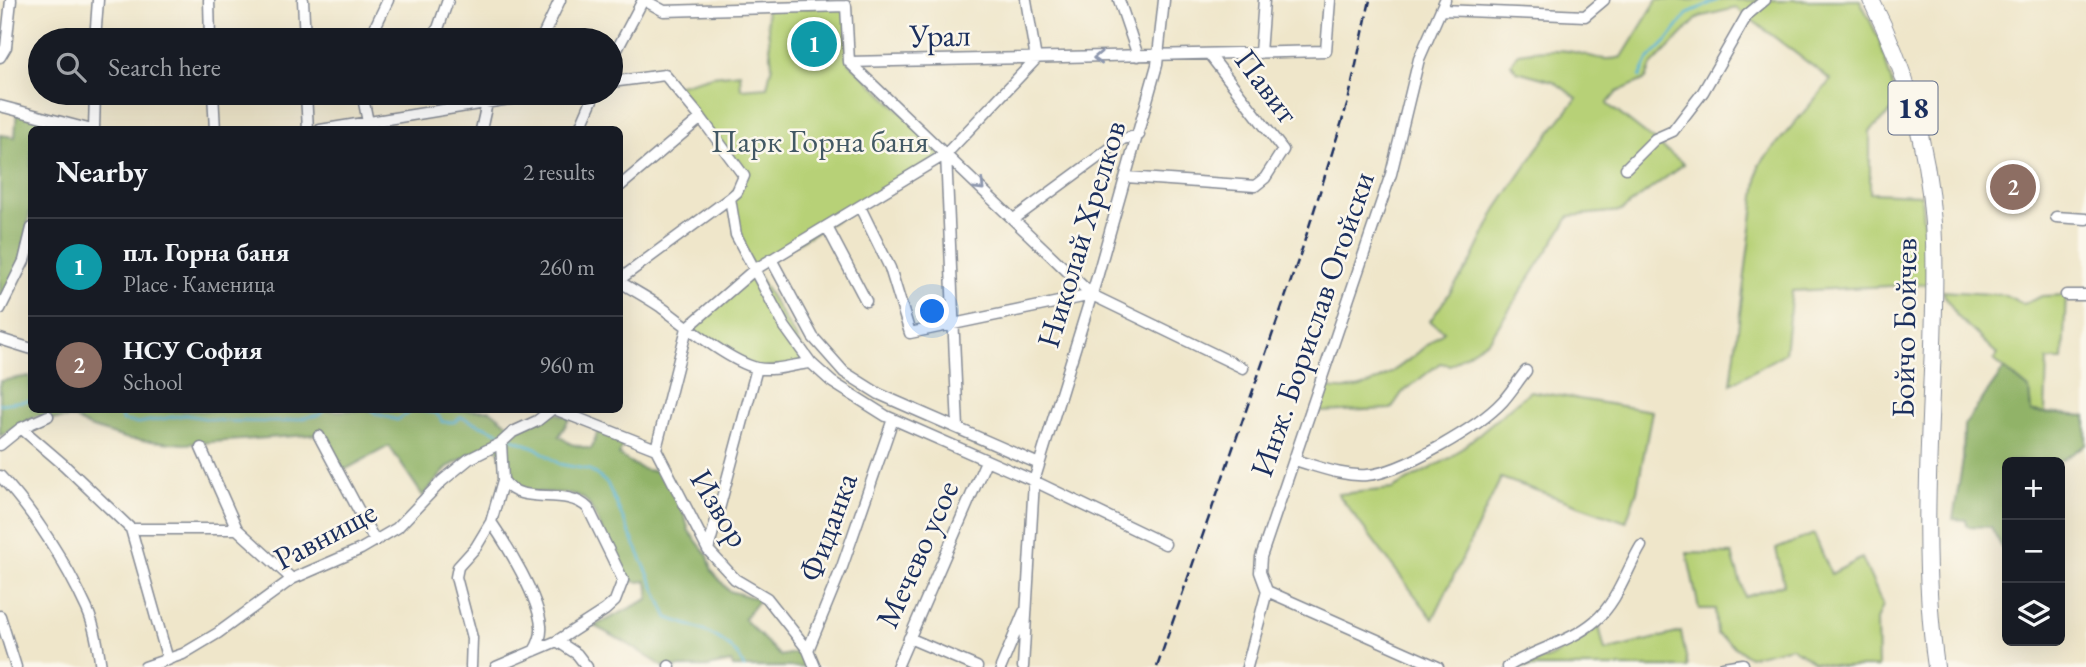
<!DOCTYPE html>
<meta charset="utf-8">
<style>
body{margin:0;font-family:"EB Garamond",serif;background:#242831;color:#f1f3f6}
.controls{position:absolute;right:21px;bottom:21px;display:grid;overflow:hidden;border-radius:10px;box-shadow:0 7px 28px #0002}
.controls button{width:63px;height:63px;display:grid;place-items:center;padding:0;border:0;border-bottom:2px solid #363941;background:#171b24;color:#f1f3f6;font:35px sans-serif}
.you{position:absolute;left:933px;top:312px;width:24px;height:24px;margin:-18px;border:5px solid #fff;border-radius:50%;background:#1a73e8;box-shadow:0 0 0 10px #1a73e833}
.badge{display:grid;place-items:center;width:46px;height:46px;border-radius:50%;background:#d93025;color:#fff;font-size:23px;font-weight:700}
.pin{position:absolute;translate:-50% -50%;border:4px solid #fff;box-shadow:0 2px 7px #0006}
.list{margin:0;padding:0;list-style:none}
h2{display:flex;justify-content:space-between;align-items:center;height:91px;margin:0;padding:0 28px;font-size:30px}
h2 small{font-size:23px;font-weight:400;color:#9ea1a6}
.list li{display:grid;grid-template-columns:46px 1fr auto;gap:21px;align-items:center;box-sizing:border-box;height:98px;padding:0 28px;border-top:2px solid #363941}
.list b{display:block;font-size:26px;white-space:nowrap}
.list p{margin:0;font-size:23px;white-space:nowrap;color:#9ea1a6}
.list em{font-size:23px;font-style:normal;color:#9ea1a6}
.icon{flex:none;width:38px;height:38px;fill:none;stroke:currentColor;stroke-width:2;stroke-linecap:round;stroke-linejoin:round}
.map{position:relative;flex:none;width:2086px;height:667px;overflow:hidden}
.search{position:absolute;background:#171b24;box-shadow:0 7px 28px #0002;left:28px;top:28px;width:595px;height:77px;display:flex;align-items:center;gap:18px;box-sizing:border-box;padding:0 24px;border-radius:38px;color:#9ea1a6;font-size:26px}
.panel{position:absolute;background:#171b24;box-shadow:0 7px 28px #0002;left:28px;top:126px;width:595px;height:287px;border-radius:10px}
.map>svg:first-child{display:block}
</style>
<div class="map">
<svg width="2086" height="667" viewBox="0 0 2086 667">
<rect width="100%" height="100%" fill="#fbf7ec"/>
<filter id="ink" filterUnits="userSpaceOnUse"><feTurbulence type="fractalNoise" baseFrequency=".0143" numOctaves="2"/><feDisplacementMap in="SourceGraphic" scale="14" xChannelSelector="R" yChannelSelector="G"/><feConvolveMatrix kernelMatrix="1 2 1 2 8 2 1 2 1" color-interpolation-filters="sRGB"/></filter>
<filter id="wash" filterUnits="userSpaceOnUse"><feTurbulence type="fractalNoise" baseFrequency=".00686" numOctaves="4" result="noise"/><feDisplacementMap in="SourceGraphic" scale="28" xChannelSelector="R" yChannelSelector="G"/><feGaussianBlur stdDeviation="1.57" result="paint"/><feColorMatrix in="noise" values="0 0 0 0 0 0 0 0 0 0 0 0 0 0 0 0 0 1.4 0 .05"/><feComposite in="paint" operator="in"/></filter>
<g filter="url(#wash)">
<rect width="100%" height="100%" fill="#efe6ca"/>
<!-- green -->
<path fill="#b7d177" stroke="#69806a" stroke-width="2" d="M1657,0H1860L1879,39L1898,105L1870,131V193L1921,195L1928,284L1792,291L1785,353L1731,384L1759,165L1831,80L1736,8L1699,17L1651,66L1646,79L1617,92L1607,104L1684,164L1621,211L1570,216L1490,339L1450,365L1440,363L1402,393L1391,409L1319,412L1326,387C1371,400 1411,357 1444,331L1430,321L1470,264L1496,210L1538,148L1577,98L1553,81L1517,71L1511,64L1518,53C1535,50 1550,49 1568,51C1589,54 1601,63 1622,57Z
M846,6L849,62L946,154L754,269L811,363L757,368L687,328L754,269L736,235L730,198L743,176L676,86L712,76L740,73L741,89L767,87L772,65L766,9Z
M1942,291L2005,295L2024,304L2042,296L2066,295L2063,360H2047L2045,413L2031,412L2029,389L1994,360L1997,354L1957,316Z
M1530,391L1652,411L1637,491L1626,522L1501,478L1433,619L1338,494L1392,489L1450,458Z
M1814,534L1831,574L1862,558L1883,605L1877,620L1878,667H1841L1814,662L1791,647L1749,657L1717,634L1715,609H1699L1687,553L1732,554L1745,597L1784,584L1776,549Z
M1599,626L1605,651L1681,632L1688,667H1519L1549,658L1580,641Z"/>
<!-- forest -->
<path fill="#91b368" stroke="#567163" stroke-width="2" d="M17,110L68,129L32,130L31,205L21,266L0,307V135L15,137Z
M2004,369L2029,389L2031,412L2086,416V445L2062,460L2007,462V557L1991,527L1967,526L1966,520L1953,519L1963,460L1964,425Z
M30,376L32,410L256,411L490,410L513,428L554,412L570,418L559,436L571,444L591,449L599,429L624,441L619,455C633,464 645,475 662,469L684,513L689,531L708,556L712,571L729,591L759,599L744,619L780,656L803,651L812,667H733L731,662L707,667H664L623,641L594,626L648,599L649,590L646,581C640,582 636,583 630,580C614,568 601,521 588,503C574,484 532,500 516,485C506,475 501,454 495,441L448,467L423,496L389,446L341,472L322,434L184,444L128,439L89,427L75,419H49L38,415L0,436V381Z"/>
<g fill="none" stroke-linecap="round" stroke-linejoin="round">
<!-- stream -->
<path stroke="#58b4d6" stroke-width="2.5" d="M1640,77L1648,60L1667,41L1688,13L1718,0
M0,404L32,400
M119,410L123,421L138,423L185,415L224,421L282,422L319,415L324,410
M371,410L377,414L397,420L414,410L436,413L443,422H454L461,417L505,435
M511,438L536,448L559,464L590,470L607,483L668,618C697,628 731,636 744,667"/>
</g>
</g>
<g filter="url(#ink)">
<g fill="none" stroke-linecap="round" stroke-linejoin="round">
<defs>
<path id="minor" d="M209,0L210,40
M303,0L305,40
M644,0L664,11L846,6
M1026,0L1036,59
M1119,0L1138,56
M846,6L849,62
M1442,10L1585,16L1604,0
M95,40L98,0
M369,40L388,0
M434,40L448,0
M541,40L560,0
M1260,53L1264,0
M0,57L6,47L11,0
M611,61L643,0
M849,62L1326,51L1330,0
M849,62L1092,295L1243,368
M611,82L665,75L701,118L744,176L737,192L730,198L620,279
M213,93L215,130
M306,93L308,130
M362,93L368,122
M0,106L92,130
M94,130L95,93
M320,130L547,93
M481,130L487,103
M579,130L595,93
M946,154L958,428
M1626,168L1655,139L1673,131L1703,92L1747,15L1765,0
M1126,177L1255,186L1265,178L1283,150L1209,54
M620,186L701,118
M730,198L736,235L785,327L811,363L832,382L886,416L1034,481L1165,544
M860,207L890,268L910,333L1092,295
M2056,217L2086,219
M1014,219L1123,139L1139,135
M827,227L866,301
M771,259L813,337L844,372L879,394L1039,464
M620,282C633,290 648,298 661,307C685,325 729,361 757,368C775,372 793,364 811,363
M2066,295H2086
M0,309L24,261L32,228
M0,339L32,349
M557,410L656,449L708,550L735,579L767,598L808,650L815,667
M21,428L64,465L131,529L168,660
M319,436L375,541
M0,445L21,428L48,416
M201,448L237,529L292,579
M656,449L687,328L754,270L946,154L1036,59
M1294,460C1317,466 1343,477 1367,475C1401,473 1479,427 1503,401C1511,392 1518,381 1526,371
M0,476C33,510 67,565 87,609C95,627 98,647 101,667
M491,522C507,545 539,598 541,626C542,636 539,643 534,651
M131,529H237
M708,550L757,368
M1267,591L1438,667
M0,616L16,667
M909,638L977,667
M557,641L577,654L587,667
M808,650L842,567L893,419
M669,666L670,667
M145,667L183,654L218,633L292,579L361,549L397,528L442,481L469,459L501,443L513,432L537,421L551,410
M471,667L472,638L456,577L458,567L476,547L491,522L503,480L501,443
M496,667L557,641L605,610L615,601L623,580L588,508C564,485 521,508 503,480
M897,667L986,461
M1001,667L1024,612
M1023,667L1034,481L1098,274L1157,65L1164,0
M1247,667L1267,591L1260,572L1261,557L1391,174L1419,59L1445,0
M1507,667C1535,649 1569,643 1595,621C1618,601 1626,571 1641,546
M1723,667L1743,664"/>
<path id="highway" d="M1871,0C1906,68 1928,147 1933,223C1936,263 1934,304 1933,345C1929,452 1921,560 1936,667"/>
</defs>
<!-- minor casing -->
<use href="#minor" stroke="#858a94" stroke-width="13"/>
<!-- highway casing -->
<use href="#highway" stroke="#858a94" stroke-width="18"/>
<!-- minor -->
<use href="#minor" stroke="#fff" stroke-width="10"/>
<!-- highway -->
<use href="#highway" stroke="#fff" stroke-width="16"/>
<!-- rail -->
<path stroke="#1b2f5e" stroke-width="2.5" stroke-dasharray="10 5" stroke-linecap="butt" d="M1157,667L1302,249L1348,102L1370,0"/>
</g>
<!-- one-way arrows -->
<defs><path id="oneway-chevron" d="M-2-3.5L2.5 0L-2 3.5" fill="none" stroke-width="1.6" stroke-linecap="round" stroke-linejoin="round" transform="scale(1.75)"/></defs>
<g stroke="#8d97ae">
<use href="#oneway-chevron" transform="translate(1098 58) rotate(178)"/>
<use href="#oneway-chevron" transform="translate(980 186) rotate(44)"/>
</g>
</g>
<g text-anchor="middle" stroke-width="5" stroke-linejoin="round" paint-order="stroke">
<!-- shield labels -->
<rect fill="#fbf7ec" stroke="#5e6b89" stroke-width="2" x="1888.5" y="81.5" width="49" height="53" rx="5"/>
<g font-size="30" font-weight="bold" fill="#1b2f5e">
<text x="1913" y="118">18</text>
</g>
<!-- street labels -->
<g font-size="32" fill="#1b2f5e" stroke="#fbf7ec">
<text transform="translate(940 35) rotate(-1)" y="11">Урал</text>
<text transform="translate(1267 86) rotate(53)" y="11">Павит</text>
<text transform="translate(1081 234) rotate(-73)" y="11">Николай Хрелков</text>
<text transform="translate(1312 324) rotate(-71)" y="11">Инж. Борислав Огойски</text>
<text transform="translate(1904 328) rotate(-89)" y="11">Бойчо Бойчев</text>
<text transform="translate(720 508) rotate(59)" y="11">Извор</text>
<text transform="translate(828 527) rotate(-70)" y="11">Фиданка</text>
<text transform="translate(325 535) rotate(-28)" y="11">Равнище</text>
<text transform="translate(917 554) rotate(-66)" y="11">Мечево усое</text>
</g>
<!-- park labels -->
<g font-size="32" fill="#425864" stroke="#fbf7ec">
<text x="820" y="152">Парк Горна баня</text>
</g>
</g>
</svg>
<div class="controls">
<button>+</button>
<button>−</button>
<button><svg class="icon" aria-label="layers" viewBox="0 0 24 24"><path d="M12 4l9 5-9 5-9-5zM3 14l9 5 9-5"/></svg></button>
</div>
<div class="you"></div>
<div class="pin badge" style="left:814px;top:44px;background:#0f9aa8">1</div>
<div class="pin badge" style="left:2013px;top:187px;background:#8d6e63">2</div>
<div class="search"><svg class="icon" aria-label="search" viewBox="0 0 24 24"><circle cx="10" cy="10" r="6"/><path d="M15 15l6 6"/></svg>Search here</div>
<section class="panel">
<h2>Nearby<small>2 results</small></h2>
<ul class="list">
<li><span class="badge" style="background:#0f9aa8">1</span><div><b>пл. Горна баня</b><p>Place · Каменица</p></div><em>260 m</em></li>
<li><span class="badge" style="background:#8d6e63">2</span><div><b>НСУ София</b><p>School</p></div><em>960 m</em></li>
</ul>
</section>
</div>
